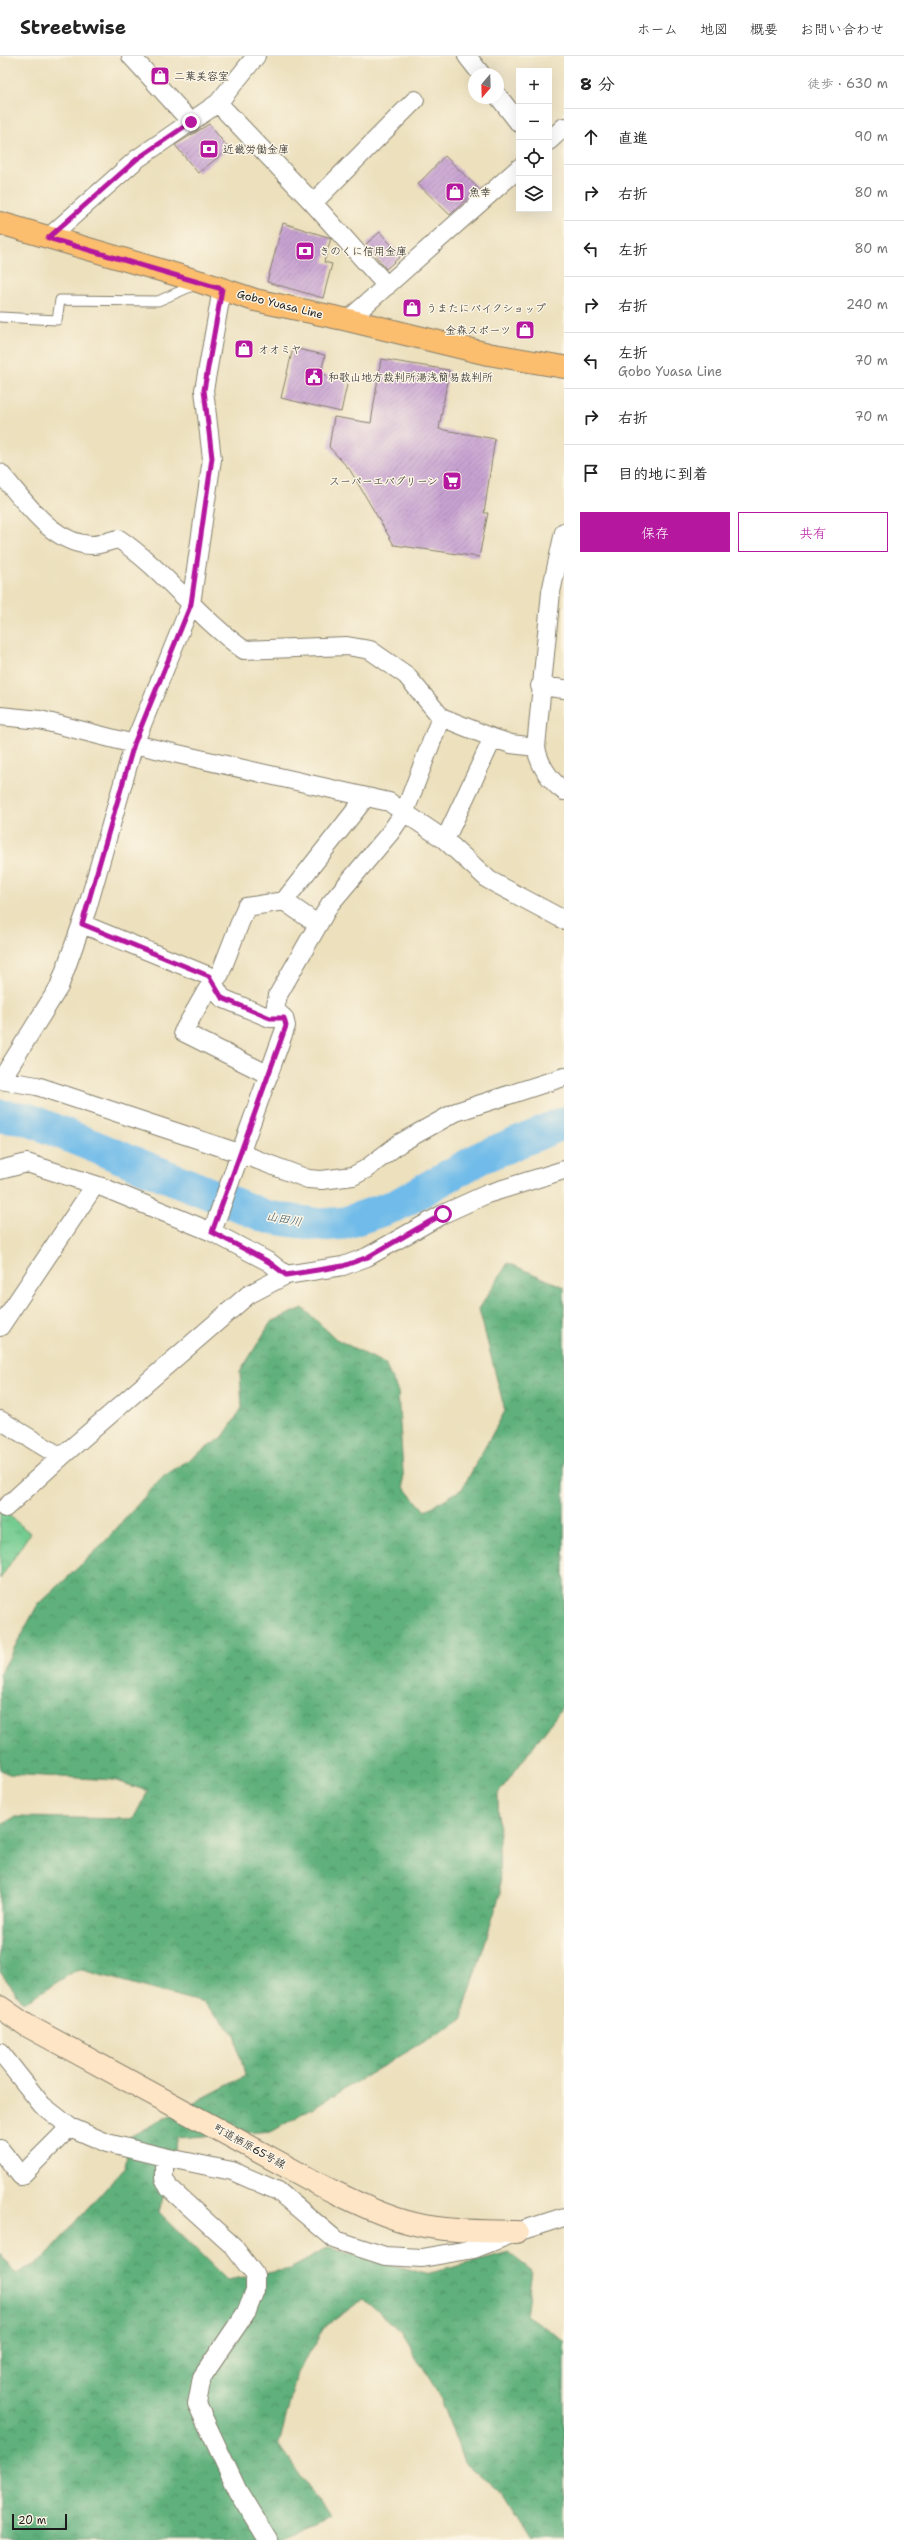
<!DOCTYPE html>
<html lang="ja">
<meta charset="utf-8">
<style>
body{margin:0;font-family:"Shantell Sans","Klee One",sans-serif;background:#f6f6f6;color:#222}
.controls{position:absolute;right:12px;top:12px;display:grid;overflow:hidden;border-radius:0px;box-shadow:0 4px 16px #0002}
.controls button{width:36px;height:36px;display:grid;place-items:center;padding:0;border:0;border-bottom:1px solid #e0e0e0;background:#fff;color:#222;font:20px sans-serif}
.compass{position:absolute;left:468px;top:12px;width:36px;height:36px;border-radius:50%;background:#fff;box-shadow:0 4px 16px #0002;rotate:199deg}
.scale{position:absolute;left:12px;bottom:10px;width:55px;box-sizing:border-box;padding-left:4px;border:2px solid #1c1c1c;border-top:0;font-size:11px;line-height:14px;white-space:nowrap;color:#1c1c1c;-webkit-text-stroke:3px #fcf5e5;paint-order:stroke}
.stop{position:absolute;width:12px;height:12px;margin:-9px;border:3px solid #b5179e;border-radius:50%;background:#fff}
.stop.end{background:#b5179e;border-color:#fff;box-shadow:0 1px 4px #0008}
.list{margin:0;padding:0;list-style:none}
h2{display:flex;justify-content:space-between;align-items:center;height:52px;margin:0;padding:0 16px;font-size:17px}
h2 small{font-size:13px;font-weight:400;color:#767676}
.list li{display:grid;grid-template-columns:26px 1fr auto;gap:12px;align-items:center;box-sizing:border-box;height:56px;padding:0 16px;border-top:1px solid #e0e0e0}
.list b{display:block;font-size:15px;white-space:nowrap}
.list p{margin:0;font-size:13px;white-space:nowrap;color:#767676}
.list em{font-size:13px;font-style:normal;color:#767676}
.actions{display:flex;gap:8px;padding:12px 16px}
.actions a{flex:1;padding:9px 0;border:1px solid #b5179e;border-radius:0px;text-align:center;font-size:14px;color:#b5179e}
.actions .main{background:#b5179e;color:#fff}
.icon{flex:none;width:22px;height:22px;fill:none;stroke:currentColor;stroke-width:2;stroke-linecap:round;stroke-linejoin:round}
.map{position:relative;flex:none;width:564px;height:2484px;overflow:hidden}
header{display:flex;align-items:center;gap:24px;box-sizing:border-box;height:56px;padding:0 20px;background:#fff;border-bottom:1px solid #e0e0e0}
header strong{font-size:19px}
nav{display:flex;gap:22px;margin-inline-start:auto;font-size:14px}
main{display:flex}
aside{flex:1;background:#fff}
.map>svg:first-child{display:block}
</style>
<header>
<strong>Streetwise</strong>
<nav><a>ホーム</a><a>地図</a><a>概要</a><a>お問い合わせ</a></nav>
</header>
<main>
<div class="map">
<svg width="564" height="2484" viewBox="0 0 564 2484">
<defs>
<pattern id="forest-crowns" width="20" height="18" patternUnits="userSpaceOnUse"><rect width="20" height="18" fill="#5fb07b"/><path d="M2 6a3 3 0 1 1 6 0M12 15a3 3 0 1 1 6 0" fill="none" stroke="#4e8e64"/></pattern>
<pattern id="park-tufts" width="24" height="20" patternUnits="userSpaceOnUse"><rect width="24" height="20" fill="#74cc91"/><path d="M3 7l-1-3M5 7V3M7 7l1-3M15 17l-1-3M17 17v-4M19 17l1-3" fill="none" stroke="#64af7c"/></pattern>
<pattern id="building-hatch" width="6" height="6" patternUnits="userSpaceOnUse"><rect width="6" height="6" fill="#c8a3d2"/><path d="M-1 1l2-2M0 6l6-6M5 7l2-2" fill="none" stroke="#a284aa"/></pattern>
</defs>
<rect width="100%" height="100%" fill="#fcf5e5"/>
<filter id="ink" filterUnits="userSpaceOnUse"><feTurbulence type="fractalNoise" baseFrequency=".025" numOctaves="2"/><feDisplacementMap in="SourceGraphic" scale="8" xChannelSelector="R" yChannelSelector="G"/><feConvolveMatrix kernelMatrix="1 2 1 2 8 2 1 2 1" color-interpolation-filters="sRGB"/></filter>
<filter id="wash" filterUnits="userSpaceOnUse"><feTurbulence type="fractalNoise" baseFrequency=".012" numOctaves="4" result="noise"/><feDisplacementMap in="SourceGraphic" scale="16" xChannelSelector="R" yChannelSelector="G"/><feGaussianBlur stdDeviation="0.9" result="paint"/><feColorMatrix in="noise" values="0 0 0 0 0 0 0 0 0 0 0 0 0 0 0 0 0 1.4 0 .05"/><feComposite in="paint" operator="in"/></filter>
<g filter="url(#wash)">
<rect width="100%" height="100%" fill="#ece0bd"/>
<!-- forest -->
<path fill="url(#forest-crowns)" stroke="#3e664c" d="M508,1207L564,1231V1649L498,1738L500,1838L461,1964L273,2075L178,2082L159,2157L227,2224L290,2213L329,2192L426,2218L509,2197L532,2215L526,2259L564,2284V2484H529L502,2439L464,2406L440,2340L400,2275L363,2243L326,2270L297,2317L279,2389L329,2461L273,2484H0V2197L16,2218L43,2203L125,2111L129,2081L245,2020L235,1978L203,1947L78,1913L24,1947L0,1916V1769L15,1761L133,1763L148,1735L113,1724L9,1718L0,1714V1618L37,1550L101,1490L161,1422L223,1381L242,1352L240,1316L271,1266L303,1252L336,1283L385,1308L398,1336L404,1431L425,1455L462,1433L505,1355L479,1253Z"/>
<!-- park -->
<path fill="url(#park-tufts)" stroke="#487456" d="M0,1452L30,1477L0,1523Z"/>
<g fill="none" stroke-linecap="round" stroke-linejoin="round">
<!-- river -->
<path stroke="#6fbbe9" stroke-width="33" d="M0,1060L27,1063L267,1161L321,1169L345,1167L397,1149L482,1101L564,1067"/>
</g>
<g id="blocks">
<!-- building -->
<path fill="url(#building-hatch)" d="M209,68L229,93L198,117L175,89Z
M445,100L478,132L450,159L418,128Z
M283,167L331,182L324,206L332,208L323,242L267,226Z
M380,176L401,200L386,213L366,188Z
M293,292L325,299L321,318L348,324L341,356L281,342Z
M381,303L449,314L439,373L495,383L484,457H488L479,501L394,489L350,414L329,391L334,361L371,367Z"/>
</g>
</g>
<g filter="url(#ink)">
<use href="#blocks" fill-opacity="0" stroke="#847e6c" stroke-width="1"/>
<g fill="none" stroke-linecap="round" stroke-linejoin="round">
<defs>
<path id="lane" d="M0,261L57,264L60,244L158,245L197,228"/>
<path id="street" d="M131,0L191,66
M467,0L481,18
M498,40L519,67
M218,47L313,147L387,230
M549,85L564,71
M313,147L415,44
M48,182L137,103L218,47L256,0
M348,264L519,112
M0,417C25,445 52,488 92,489C100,489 111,484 119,483C165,515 199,562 244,594L347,590L370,594L406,619L441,661L493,682L511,688L536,691
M564,476L551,536L536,691C539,709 550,725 564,735
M540,630L564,633
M0,660L40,664L134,688L389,746L445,784L489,824L564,864
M445,784L493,682
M284,845L317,868
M82,868L209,920L222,942L270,962H284
M269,1019L183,976L207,934L220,918L246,851L284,845L366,741
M0,1024L37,1030L242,1098L308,1123L322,1124L353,1120L366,1113L400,1087L456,1056L564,1021
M1,1024L59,931L87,853L134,688L191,548L212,403L204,334L222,233
M0,1114L27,1107L102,1131L212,1176L269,1206L286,1219
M212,1176L286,970L284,962L275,954L278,939L330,848L390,777L405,755L441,661
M0,1271L95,1129
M0,1364L61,1401L248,1239L286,1219L343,1210L367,1201L443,1158L487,1138L564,1114
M5,1452L61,1401
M0,1996L42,2049L70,2071L107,2087L164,2101L232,2115L278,2135L336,2184L385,2200L422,2202L474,2193L517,2176L564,2161
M0,2093L21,2120L70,2071
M164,2101V2122L169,2132L233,2190L255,2219V2234L247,2255L202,2321L197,2348L238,2435L268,2484"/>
<path id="secondary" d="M0,1951L26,1969L324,2131C353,2145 384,2161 415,2168C448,2176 484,2175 517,2176"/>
<path id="primary" d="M0,167L201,226L255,244L348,264L488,298L564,311"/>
</defs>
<!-- lane casing -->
<use href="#lane" stroke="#847e6c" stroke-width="11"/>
<!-- street casing -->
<use href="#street" stroke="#847e6c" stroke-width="20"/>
<!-- secondary casing -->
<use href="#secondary" stroke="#847e6c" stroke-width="24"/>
<!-- primary casing -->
<use href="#primary" stroke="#847e6c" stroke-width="24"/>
<!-- lane -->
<use href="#lane" stroke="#fff" stroke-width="9"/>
<!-- street -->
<use href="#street" stroke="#fff" stroke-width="18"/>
<!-- secondary -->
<use href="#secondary" stroke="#fde5c5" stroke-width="22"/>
<!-- primary -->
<use href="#primary" stroke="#fbbd6e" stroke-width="22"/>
</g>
</g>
<g fill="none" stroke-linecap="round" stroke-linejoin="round" filter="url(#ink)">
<!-- route -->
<path stroke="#b5179e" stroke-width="5" d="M191,66L137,103L48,182L222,233L204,334L212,402L191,548L134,688L82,868L209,920L222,942L270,962H284L286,970L212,1176L269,1206L286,1219L343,1210L368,1201L443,1158"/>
</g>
<!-- icons -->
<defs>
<symbol id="shop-square" viewBox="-11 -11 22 22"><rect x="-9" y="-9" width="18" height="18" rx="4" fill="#b5179e" stroke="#fcf5e5"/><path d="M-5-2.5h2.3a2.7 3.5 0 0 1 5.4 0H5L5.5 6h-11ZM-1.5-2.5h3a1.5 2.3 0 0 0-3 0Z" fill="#fff"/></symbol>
<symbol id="bank-square" viewBox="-11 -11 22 22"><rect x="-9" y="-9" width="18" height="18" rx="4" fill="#b5179e" stroke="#fcf5e5"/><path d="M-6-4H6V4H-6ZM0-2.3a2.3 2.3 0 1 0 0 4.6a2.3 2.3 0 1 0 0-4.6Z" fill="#fff"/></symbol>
<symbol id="civic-square" viewBox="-11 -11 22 22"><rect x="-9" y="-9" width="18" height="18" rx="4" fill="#b5179e" stroke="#fcf5e5"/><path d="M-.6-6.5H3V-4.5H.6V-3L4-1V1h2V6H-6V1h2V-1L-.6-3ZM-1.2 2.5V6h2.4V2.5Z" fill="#fff"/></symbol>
<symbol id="supermarket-square" viewBox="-11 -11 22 22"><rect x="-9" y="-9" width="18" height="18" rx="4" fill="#b5179e" stroke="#fcf5e5"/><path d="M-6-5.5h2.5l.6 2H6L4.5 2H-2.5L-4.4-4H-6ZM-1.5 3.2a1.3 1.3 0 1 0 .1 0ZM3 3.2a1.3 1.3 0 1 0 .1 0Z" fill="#fff"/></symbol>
</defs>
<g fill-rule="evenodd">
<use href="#shop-square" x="149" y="9" width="22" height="22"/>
<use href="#bank-square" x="198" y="82" width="22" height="22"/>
<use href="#shop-square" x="444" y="125" width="22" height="22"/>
<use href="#bank-square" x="294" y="184" width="22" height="22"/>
<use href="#shop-square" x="401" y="241" width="22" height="22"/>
<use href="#shop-square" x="514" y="263" width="22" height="22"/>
<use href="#shop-square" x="233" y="282" width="22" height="22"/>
<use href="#civic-square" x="303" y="310" width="22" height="22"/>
<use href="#supermarket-square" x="441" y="414" width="22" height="22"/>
</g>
<g text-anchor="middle" stroke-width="3" stroke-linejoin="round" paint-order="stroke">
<!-- poi labels -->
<g font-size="11" fill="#1c1c1c" stroke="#fcf5e5" text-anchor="start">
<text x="174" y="24">二葉美容室</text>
<text x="223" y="97">近畿労働金庫</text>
<text x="469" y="140">魚幸</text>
<text x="319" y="199">きのくに信用金庫</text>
<text x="426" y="256">うまたにバイクショップ</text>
<text x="511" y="278" text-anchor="end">金森スポーツ</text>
<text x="258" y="297">オオミヤ</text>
<text x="328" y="325">和歌山地方裁判所湯浅簡易裁判所</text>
<text x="438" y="429" text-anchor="end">スーパーエバグリーン</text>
</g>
<!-- street labels -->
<g font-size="11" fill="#1c1c1c" stroke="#fcf5e5">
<text transform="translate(280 248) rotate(14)" y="4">Gobo Yuasa Line</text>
<text transform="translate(250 2090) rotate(29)" y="4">町道栖原65号線</text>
</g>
<!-- water labels -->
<g font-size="12" font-style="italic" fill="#3d5c6e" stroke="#fcf5e5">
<text transform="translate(284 1163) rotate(11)" y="4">山田川</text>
</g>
</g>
</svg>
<div class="controls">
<button>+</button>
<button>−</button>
<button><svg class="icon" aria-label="locate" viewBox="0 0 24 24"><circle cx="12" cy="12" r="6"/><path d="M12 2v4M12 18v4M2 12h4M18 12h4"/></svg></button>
<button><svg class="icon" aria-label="layers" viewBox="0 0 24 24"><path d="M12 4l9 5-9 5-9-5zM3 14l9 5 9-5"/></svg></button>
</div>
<svg class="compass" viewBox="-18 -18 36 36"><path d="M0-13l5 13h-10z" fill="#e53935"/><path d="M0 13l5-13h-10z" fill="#767676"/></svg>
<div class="scale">20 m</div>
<div class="stop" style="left:443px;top:1158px"></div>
<div class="stop end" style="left:191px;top:66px"></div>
</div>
<aside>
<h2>8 分<small>徒歩 · 630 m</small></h2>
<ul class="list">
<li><svg class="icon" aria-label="ahead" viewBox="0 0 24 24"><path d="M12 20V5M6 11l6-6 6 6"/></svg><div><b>直進</b></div><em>90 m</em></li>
<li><svg class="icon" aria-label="right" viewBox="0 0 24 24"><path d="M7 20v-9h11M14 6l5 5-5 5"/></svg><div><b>右折</b></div><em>80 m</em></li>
<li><svg class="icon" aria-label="left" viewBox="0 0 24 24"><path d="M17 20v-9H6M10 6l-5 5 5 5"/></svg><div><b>左折</b></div><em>80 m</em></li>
<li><svg class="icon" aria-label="right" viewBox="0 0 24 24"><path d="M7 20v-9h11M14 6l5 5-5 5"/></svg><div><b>右折</b></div><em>240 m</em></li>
<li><svg class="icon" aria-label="left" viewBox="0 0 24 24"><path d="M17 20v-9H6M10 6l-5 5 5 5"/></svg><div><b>左折</b><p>Gobo Yuasa Line</p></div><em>70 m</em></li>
<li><svg class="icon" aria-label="right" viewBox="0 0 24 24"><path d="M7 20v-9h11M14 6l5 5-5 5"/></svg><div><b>右折</b></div><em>70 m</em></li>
<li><svg class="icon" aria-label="arrive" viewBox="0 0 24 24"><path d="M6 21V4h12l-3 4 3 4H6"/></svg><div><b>目的地に到着</b></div></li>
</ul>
<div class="actions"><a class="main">保存</a><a>共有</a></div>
</aside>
</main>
